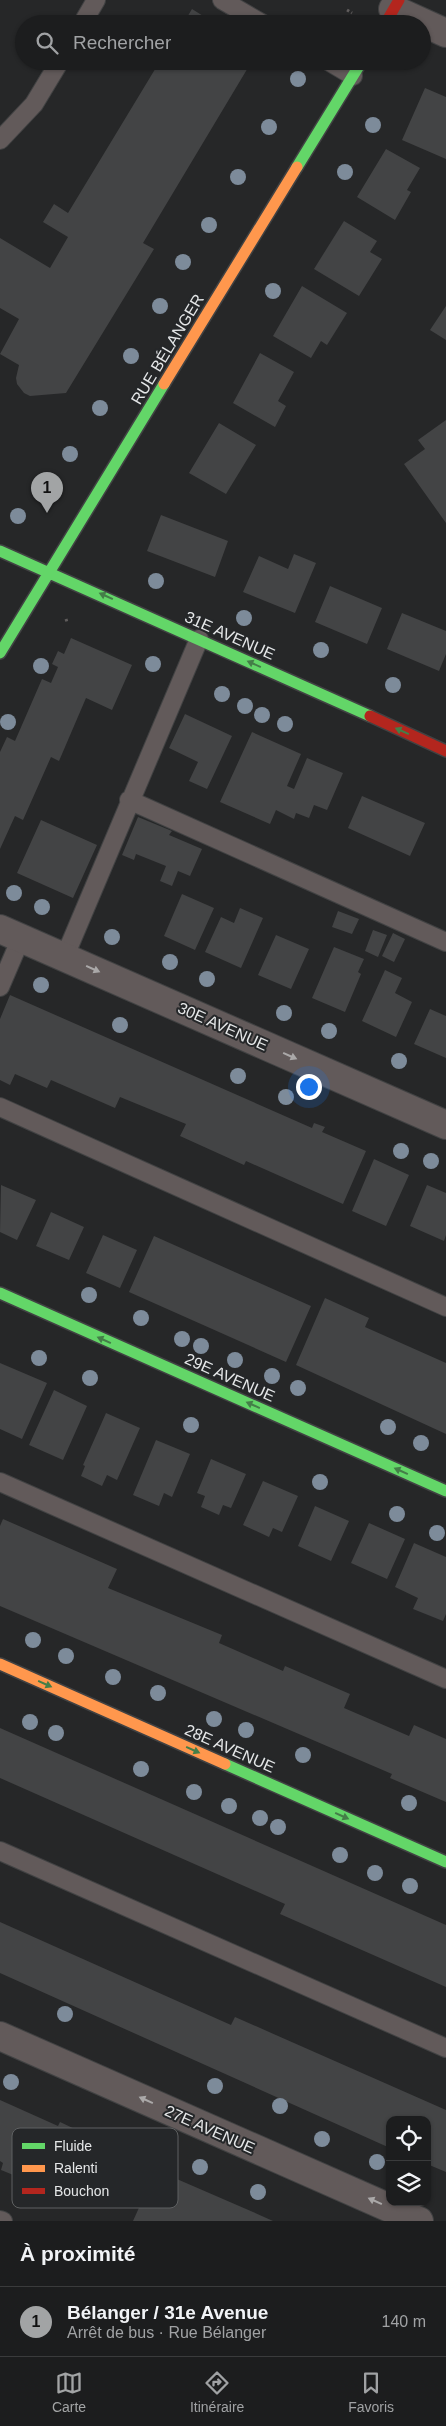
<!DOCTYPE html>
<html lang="fr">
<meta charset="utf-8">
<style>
body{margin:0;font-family:Helvetica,sans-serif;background:#292a2b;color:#f1f3f6}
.controls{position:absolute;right:15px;bottom:15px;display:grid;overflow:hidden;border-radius:10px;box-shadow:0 1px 4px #0004}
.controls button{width:45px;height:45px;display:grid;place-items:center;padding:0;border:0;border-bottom:1px solid #3a3b3c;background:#1c1d1e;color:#f1f3f6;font:25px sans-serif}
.you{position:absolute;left:308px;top:1086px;width:18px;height:18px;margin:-12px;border:4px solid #fff;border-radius:50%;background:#1a73e8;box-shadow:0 0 0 8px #1a73e833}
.badge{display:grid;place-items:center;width:32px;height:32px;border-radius:50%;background:#a2a4a5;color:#111;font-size:16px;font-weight:700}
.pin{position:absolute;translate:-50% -41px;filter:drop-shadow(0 1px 2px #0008)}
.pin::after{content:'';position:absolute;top:26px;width:18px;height:15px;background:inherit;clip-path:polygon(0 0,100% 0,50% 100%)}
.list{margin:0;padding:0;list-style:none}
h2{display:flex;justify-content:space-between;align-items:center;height:65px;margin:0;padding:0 20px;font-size:21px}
h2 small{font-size:16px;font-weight:400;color:#a0a2a4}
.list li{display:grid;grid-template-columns:32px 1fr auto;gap:15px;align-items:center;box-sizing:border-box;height:70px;padding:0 20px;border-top:1px solid #3a3b3c}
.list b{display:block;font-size:19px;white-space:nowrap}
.list p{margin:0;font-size:16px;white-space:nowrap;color:#a0a2a4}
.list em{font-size:16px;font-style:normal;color:#a0a2a4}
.icon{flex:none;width:28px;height:28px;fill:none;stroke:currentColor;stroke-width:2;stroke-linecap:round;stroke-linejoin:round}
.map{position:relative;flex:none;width:446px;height:2221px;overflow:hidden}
.search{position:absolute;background:#1c1d1e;box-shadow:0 1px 4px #0004;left:15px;right:15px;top:15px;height:55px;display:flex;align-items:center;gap:12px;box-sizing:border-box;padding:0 18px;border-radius:28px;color:#a0a2a4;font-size:19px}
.sheet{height:135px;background:#1c1d1e}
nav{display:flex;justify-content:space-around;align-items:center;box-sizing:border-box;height:70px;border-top:1px solid #3a3b3c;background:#1c1d1e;font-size:14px;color:#a0a2a4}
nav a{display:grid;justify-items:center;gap:2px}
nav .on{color:#a2a4a5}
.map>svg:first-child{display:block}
</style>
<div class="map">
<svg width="446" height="2221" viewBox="0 0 446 2221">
<rect width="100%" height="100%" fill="#262728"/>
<!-- building -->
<path fill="#434445" d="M192,9L216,24H183Z
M160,61H252L143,243L154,249L66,393L30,396L24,393L17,384L16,378L19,365L0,354L19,319L0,308V238L50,268L68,237L43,222L54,204L68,213Z
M425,88L446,97V159L402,140Z
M386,149L420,168L407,190L411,192L395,220L357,197Z
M344,221L377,241L370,252L382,259L359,296L314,269Z
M302,286L347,313L327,345L321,341L311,358L273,336Z
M446,306V340L430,330Z
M260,353L294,372L278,401L286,406L275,427L233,403Z
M446,420V523L404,464L425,449L418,440Z
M219,423L256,445L226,494L189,473Z
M161,515L228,541L215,577L147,551Z
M294,554L316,563L295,613L243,592L259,556L288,569Z
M330,586L382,608L367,644L315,622Z
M402,613L446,631V654L439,671L387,649Z
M71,638L132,665L112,710L86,698L59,761L51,757L23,820L15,816L0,849V752L7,737L15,741L42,679L51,683L58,667L52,664L58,651L64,654Z
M185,714L232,736L207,789L189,781L198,762L169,748Z
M252,732L301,754L287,786L294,789L307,758L343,773L327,810L314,805L309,818L296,813L294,819L276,810L270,824L220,802Z
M362,796L425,823L410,856L348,828Z
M138,817L172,831L169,835L202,849L190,876L178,871L172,886L160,881L166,866L136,854L134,860L122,855Z
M41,820L97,845L73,898L17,873Z
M182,894L214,908L195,950L164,936Z
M240,908L263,918L241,968L205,952L221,917L234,923Z
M338,911L359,919L352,934L332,927Z
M373,930L387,935L378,957L365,951Z
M393,933L405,939L394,962L382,956Z
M276,935L309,949L291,989L258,975Z
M334,947L364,959L358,972L361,974L345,1012L312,998Z
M385,970L402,978L395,993L412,1002L396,1037L362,1021Z
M10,995L312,1128L314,1123L325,1127L322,1132L366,1151L343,1204L246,1161L244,1165L180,1136L186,1124L120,1097L115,1108L51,1080L47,1088L15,1074L10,1085L0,1080V1019Z
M430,1009L446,1016V1058L414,1044Z
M374,1159L409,1175L386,1226L352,1211Z
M1,1185L36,1200L17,1240L0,1232Z
M427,1185L446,1193V1235L444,1241L410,1226Z
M51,1212L84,1227L69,1260L36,1246Z
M103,1235L137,1250L120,1288L86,1273Z
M154,1236L311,1306L286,1362L129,1292Z
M325,1298L369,1318L365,1327L446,1363V1434L296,1365Z
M0,1363L47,1383L22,1439L0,1429Z
M54,1390L87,1406L63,1460L29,1445Z
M106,1413L140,1428L117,1480L107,1475L102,1486L81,1476L85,1466L83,1465Z
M156,1440L190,1454L172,1497L164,1493L159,1506L133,1495Z
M211,1459L246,1474L231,1508L223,1505L219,1515L201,1507L205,1496L197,1493Z
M263,1481L298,1496L282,1532L273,1528L269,1537L243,1525Z
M315,1506L349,1521L331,1561L298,1546Z
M3,1519L117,1569L108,1588L222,1635L219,1643L283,1671L285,1666L350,1694L344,1708L409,1736L414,1725L446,1739V1802L390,1778L392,1774L0,1606V1526Z
M369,1523L405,1539L387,1579L351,1563Z
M414,1543L446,1557V1614L443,1621L413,1609L418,1598L395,1587Z
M0,1728L446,1925V1987L280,1914L285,1904L0,1778Z
M0,1922L231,2025L235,2017L446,2110V2172L427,2164V2120H390V2148L0,1973Z
M0,2100L58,2126L60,2122L126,2153L104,2199L71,2184L69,2189L62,2184L55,2199L31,2188L33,2183L1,2170L3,2163L0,2161Z
M156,2170L253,2212L273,2221H133Z"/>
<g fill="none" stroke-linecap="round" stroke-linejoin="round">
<defs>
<path id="lane" d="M222,0L263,24
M82,24L96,0
M328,61L353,76
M0,140L34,104L60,61
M129,800L446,942
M65,956L199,639
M0,987L21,938
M0,1107L446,1307
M0,1482L446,1679
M0,1851L446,2048
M0,2220L3,2221"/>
<path id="street" d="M393,9L446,33
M0,929L446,1125
M0,2036L419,2221"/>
<path id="fast" d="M297,167L362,61
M0,551L370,716
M0,653L164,384
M0,1293L446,1491
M225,1764L446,1862"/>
<path id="slow" d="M164,384L297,167
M0,1664L225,1764"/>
<path id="jam" d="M385,24L399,0
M370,716L446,751"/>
</defs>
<!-- lane casing -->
<use href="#lane" stroke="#414243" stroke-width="20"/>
<!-- street casing -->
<use href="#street" stroke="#414243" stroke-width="30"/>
<!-- fast casing -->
<use href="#fast" stroke="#414243" stroke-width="14"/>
<!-- slow casing -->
<use href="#slow" stroke="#414243" stroke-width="14"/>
<!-- jam casing -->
<use href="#jam" stroke="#414243" stroke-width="14"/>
<!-- path -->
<path stroke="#605d5d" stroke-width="3" stroke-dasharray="2.5 2.5" stroke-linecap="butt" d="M347,10L352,13
M66,619L67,622"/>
<!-- lane -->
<use href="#lane" stroke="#625a5a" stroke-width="18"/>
<!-- street -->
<use href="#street" stroke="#625a5a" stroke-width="28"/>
<!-- fast -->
<use href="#fast" stroke="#63d668" stroke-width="11"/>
<!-- slow -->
<use href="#slow" stroke="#ff974d" stroke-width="11"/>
<!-- jam -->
<use href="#jam" stroke="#b3261e" stroke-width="11"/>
</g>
<!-- trees -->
<g fill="#7d8b9a">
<circle cx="298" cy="79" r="8"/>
<circle cx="373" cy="125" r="8"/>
<circle cx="269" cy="127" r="8"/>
<circle cx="345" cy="172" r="8"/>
<circle cx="238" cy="177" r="8"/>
<circle cx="209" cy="225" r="8"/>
<circle cx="183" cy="262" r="8"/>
<circle cx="273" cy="291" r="8"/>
<circle cx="160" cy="306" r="8"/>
<circle cx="131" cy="356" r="8"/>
<circle cx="100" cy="408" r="8"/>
<circle cx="70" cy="454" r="8"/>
<circle cx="18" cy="516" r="8"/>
<circle cx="156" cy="581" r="8"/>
<circle cx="244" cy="618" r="8"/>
<circle cx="321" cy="650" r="8"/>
<circle cx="153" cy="664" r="8"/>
<circle cx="41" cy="666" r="8"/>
<circle cx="393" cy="685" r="8"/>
<circle cx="222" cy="694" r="8"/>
<circle cx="245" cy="706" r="8"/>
<circle cx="262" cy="715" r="8"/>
<circle cx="8" cy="722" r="8"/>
<circle cx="285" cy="724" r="8"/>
<circle cx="14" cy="893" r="8"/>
<circle cx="42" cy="907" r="8"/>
<circle cx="112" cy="937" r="8"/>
<circle cx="170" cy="962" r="8"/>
<circle cx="207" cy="979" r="8"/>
<circle cx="41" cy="985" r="8"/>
<circle cx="284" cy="1013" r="8"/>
<circle cx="120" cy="1025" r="8"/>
<circle cx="329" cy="1031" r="8"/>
<circle cx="399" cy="1061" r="8"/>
<circle cx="238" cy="1076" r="8"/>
<circle cx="286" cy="1097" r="8"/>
<circle cx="401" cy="1151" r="8"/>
<circle cx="431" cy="1161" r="8"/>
<circle cx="89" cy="1295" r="8"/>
<circle cx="141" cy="1318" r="8"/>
<circle cx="182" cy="1339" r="8"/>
<circle cx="201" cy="1346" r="8"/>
<circle cx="39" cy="1358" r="8"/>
<circle cx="235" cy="1360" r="8"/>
<circle cx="272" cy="1376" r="8"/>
<circle cx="90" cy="1378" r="8"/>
<circle cx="298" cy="1388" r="8"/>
<circle cx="191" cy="1425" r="8"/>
<circle cx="388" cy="1427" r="8"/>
<circle cx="421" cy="1443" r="8"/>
<circle cx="320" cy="1482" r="8"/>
<circle cx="397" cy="1514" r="8"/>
<circle cx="437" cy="1533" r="8"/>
<circle cx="33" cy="1640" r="8"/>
<circle cx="66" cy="1656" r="8"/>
<circle cx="113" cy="1677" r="8"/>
<circle cx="158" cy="1693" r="8"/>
<circle cx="214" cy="1719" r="8"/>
<circle cx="30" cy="1722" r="8"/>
<circle cx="246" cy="1730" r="8"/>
<circle cx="56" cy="1733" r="8"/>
<circle cx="303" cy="1755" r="8"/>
<circle cx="141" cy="1769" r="8"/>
<circle cx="194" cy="1792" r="8"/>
<circle cx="409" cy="1803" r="8"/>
<circle cx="229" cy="1806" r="8"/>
<circle cx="260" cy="1818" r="8"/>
<circle cx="278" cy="1827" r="8"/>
<circle cx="340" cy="1855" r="8"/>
<circle cx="375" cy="1873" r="8"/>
<circle cx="410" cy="1886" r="8"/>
<circle cx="65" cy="2014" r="8"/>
<circle cx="11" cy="2082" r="8"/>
<circle cx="215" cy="2086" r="8"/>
<circle cx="280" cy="2106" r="8"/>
<circle cx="322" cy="2139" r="8"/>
<circle cx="377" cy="2162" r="8"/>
<circle cx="200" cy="2167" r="8"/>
<circle cx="258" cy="2192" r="8"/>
</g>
<!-- one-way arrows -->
<defs><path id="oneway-solid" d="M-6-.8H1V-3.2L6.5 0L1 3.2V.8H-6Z" transform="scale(1.25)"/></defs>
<g fill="#447e48">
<use href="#oneway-solid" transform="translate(106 596) rotate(-156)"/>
<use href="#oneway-solid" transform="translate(254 664) rotate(-156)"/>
<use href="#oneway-solid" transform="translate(402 731) rotate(-156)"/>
<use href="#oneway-solid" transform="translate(104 1340) rotate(-156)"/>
<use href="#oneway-solid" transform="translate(253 1405) rotate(-156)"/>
<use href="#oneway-solid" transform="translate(401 1471) rotate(-156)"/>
<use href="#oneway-solid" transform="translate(45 1684) rotate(24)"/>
<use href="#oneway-solid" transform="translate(193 1750) rotate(24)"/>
<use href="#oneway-solid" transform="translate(342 1816) rotate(24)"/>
</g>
<g fill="#aaa8a8">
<use href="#oneway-solid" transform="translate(93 969) rotate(24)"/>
<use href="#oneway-solid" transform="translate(290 1056) rotate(24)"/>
<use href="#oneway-solid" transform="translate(146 2100) rotate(-156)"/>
<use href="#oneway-solid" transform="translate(375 2201) rotate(-156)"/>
</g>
<g text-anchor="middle" stroke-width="4" stroke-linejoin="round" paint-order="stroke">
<!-- street labels -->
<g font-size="16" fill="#e5e7e8" stroke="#252729">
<text transform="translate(167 349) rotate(-59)" y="6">RUE BÉLANGER</text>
<text transform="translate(230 635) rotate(24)" y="6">31E AVENUE</text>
<text transform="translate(223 1026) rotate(24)" y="6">30E AVENUE</text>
<text transform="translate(230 1377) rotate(24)" y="6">29E AVENUE</text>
<text transform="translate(230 1748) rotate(24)" y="6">28E AVENUE</text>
<text transform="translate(210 2129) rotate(24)" y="6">27E AVENUE</text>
</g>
</g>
<!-- legend -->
<rect x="12" y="2128" width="166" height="80" rx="8" fill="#252729" stroke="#5f6162" stroke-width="1"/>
<rect x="22" y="2143" width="23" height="6" fill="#63d668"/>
<rect x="22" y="2165" width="23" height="7" fill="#ff974d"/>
<rect x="22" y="2188" width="23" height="6" fill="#b3261e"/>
<g font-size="14" fill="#e5e7e8">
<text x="54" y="2151">Fluide</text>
<text x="54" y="2173">Ralenti</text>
<text x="54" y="2196">Bouchon</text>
</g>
</svg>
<div class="controls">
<button><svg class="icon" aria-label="locate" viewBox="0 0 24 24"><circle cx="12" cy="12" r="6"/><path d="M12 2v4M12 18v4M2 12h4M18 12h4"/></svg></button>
<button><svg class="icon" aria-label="layers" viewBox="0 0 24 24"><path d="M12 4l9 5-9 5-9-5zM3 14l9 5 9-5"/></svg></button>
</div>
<div class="you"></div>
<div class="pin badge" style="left:47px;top:513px">1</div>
<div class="search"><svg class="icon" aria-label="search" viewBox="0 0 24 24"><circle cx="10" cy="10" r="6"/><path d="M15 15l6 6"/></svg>Rechercher</div>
</div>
<section class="sheet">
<h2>À proximité<small></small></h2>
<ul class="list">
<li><span class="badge">1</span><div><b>Bélanger / 31e Avenue</b><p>Arrêt de bus · Rue Bélanger</p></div><em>140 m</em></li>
</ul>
</section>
<nav>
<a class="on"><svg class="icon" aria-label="map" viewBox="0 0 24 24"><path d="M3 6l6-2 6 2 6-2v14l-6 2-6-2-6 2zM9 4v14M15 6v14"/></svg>Carte</a>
<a><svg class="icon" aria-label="directions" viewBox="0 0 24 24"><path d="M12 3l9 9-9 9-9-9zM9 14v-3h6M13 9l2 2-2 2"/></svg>Itinéraire</a>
<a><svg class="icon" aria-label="saved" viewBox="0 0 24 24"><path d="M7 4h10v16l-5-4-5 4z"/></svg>Favoris</a>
</nav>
